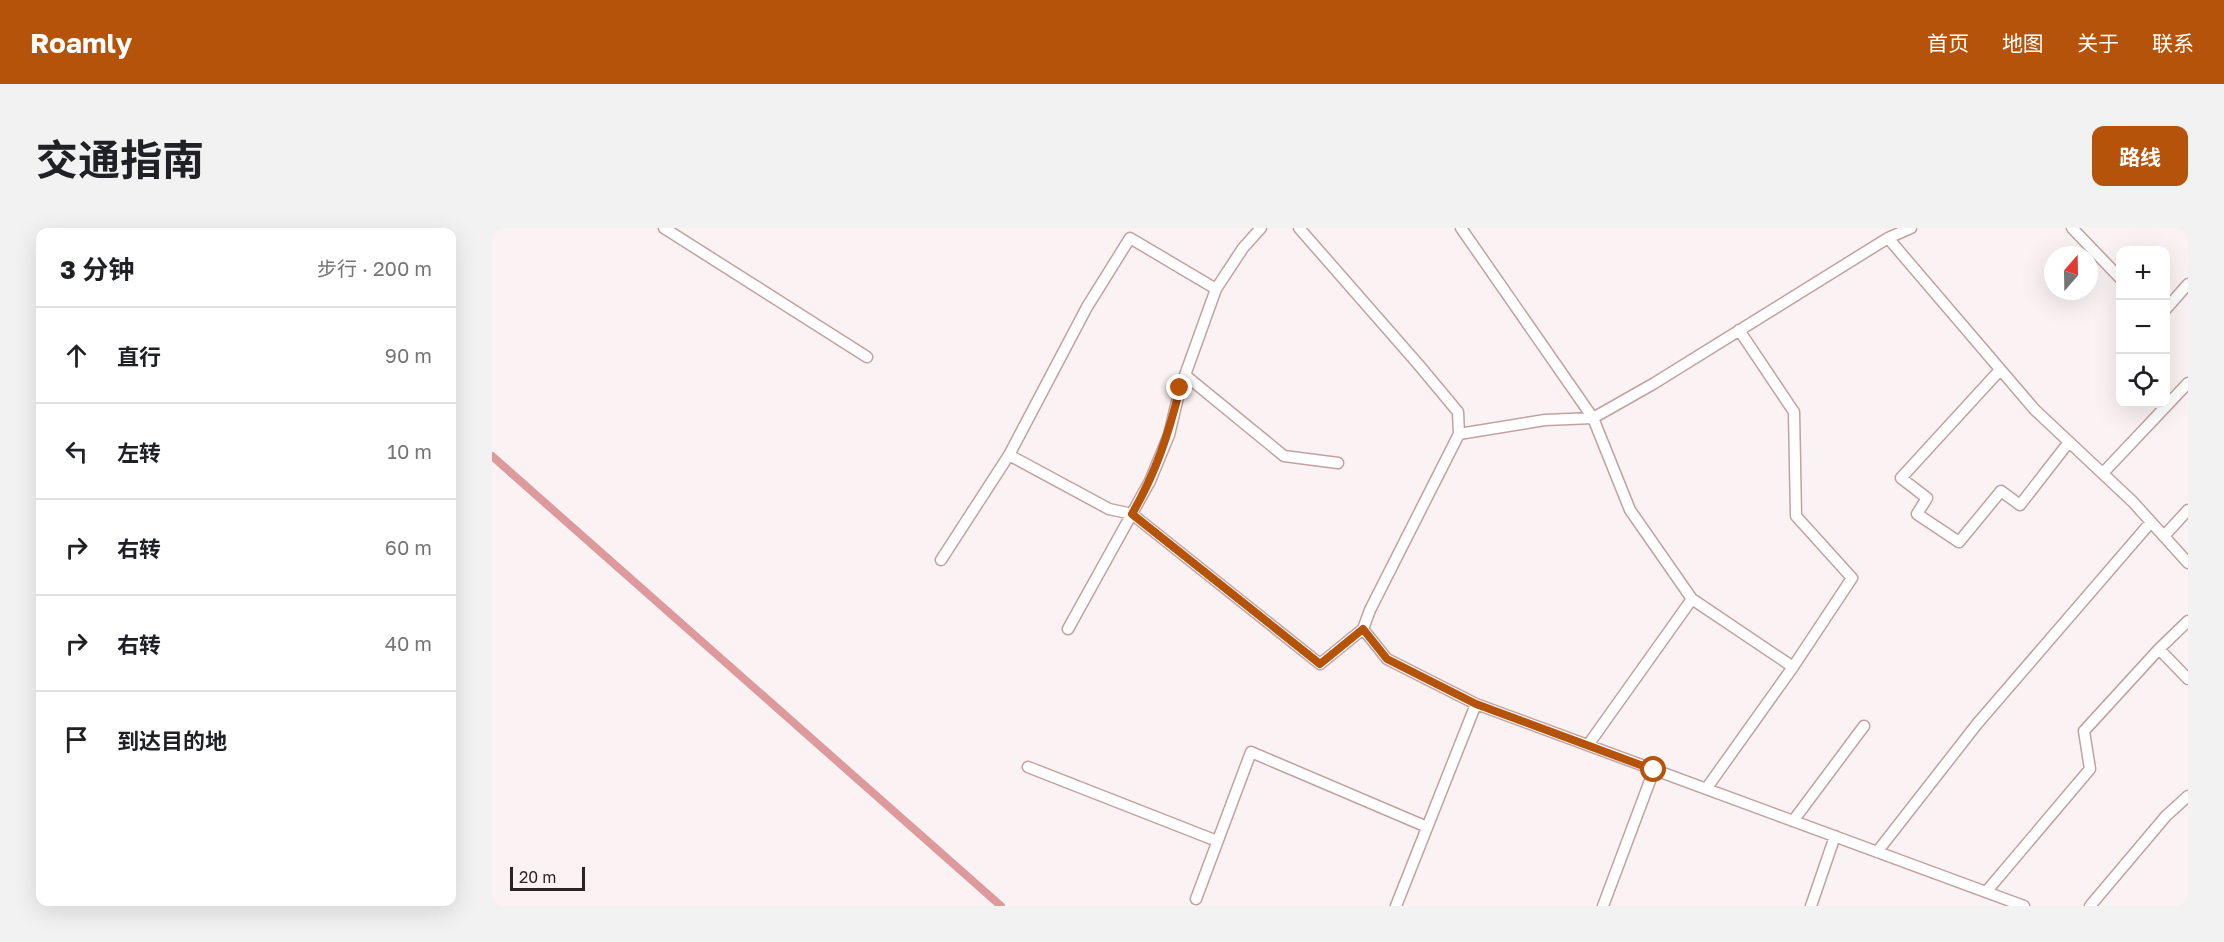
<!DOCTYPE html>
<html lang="zh">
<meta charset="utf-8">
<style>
body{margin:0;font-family:"Golos Text","Noto Sans SC",sans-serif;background:#f2f2f2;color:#202124}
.controls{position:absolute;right:18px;top:18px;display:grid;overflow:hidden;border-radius:12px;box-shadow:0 6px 24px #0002}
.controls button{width:54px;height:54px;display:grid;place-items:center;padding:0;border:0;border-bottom:2px solid #e0e0e0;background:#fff;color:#202124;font:30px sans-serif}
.compass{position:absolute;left:1552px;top:18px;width:54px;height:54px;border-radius:50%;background:#fff;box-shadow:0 6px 24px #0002;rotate:20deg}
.scale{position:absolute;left:18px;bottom:15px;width:75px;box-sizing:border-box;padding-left:6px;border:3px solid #2e2121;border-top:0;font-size:16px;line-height:21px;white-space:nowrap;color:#2e2121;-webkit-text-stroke:4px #fbf3f3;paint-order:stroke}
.stop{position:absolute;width:18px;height:18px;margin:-14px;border:4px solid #b45309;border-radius:50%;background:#fff}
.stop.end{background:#b45309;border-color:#fff;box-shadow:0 2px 6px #0008}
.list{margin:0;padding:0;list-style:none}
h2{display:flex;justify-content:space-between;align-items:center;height:78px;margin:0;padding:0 24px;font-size:26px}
h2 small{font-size:20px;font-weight:400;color:#757577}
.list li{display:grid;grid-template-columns:39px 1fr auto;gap:18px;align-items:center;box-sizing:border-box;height:96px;padding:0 24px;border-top:2px solid #e0e0e0}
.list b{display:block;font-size:22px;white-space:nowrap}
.list em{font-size:20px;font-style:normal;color:#757577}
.icon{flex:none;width:33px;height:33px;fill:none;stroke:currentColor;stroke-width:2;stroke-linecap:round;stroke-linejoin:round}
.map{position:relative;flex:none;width:1696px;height:678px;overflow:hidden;border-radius:12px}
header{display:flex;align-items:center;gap:36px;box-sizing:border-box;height:84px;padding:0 30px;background:#b45309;color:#fff}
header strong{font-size:28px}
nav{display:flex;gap:33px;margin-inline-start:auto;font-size:21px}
.intro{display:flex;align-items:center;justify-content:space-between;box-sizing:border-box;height:144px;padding:0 36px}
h1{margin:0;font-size:42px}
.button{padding:15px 27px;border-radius:12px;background:#b45309;color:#fff;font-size:21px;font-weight:700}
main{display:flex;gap:36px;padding:0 36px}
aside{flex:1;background:#fff;border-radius:12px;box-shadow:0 6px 24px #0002}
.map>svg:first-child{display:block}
</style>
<header>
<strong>Roamly</strong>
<nav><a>首页</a><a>地图</a><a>关于</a><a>联系</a></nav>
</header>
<div class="intro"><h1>交通指南</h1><a class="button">路线</a></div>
<main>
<aside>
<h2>3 分钟<small>步行 · 200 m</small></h2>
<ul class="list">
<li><svg class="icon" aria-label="ahead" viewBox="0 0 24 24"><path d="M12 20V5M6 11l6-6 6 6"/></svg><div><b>直行</b></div><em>90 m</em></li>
<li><svg class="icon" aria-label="left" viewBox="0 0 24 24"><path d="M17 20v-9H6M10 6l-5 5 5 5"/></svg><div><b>左转</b></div><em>10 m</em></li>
<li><svg class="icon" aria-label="right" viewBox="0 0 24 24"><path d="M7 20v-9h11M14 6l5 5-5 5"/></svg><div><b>右转</b></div><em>60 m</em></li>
<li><svg class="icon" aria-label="right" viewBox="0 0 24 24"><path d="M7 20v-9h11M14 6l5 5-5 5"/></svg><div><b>右转</b></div><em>40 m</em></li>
<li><svg class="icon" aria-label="arrive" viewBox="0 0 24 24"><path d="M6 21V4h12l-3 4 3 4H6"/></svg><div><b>到达目的地</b></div></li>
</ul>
</aside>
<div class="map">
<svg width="1696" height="678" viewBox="0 0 1696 678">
<rect width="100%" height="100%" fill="#fbf3f3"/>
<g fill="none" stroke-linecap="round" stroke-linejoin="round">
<!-- stream -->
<path stroke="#de999c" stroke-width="8" d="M0,228L509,678"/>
<defs>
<path id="service" d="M172,0L375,129
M807,0L926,136L966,184L967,206L878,382L871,401L895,431L984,476L1532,678
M969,0L1101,190L1138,282L1200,371L1096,517
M1580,0L1628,50
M1396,10L1419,0
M1674,81L1696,56
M1247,102L1302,184L1304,288L1360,350L1301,439
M1508,142L1409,250L1435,270L1425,286L1467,314L1509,263L1528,277L1577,214
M693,147L792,228L846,235
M967,206L1053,192L1101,190L1161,156L1396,10L1543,182L1641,274L1696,335
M517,227L617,281L640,286L828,436L871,401
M1611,245L1696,155
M1672,308L1696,282
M449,332L517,227L595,79L638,10L724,61
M1200,371L1301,439L1214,561
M576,401L658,253L677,207L688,161L724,61L751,20L769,0
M1667,421L1696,451
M536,539L725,613
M1301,593L1372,498
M1385,624L1485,496L1659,294
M1494,664L1598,541L1592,503L1667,421L1696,393
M704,671L759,524L935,599
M904,678L984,476
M1111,678L1162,542
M1319,678L1343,608
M1598,678L1674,588L1696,568"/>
</defs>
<!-- service casing -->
<use href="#service" stroke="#c3a1a1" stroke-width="13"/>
<!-- service -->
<use href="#service" stroke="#fff" stroke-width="10"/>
</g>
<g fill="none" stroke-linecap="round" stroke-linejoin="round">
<!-- route -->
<path stroke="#b45309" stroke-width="8" d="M688,160C676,208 664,244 640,286L828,436L871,401L895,431L984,476L1162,542"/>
</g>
</svg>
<div class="controls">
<button>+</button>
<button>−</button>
<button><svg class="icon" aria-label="locate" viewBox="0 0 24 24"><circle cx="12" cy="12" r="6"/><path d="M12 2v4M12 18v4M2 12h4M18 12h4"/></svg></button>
</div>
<svg class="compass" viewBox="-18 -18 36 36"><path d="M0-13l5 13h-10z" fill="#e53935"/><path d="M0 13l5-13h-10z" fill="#757577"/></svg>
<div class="scale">20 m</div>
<div class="stop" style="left:1162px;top:542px"></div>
<div class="stop end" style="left:688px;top:160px"></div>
</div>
</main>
